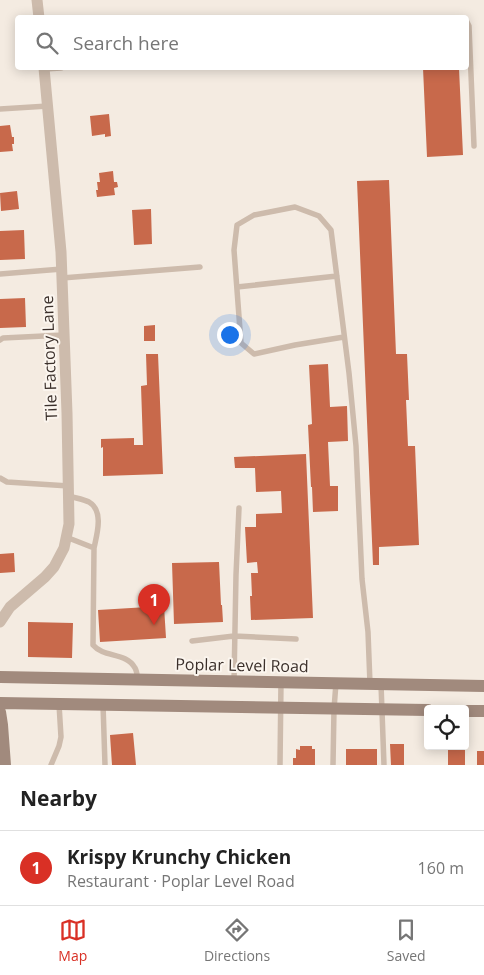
<!DOCTYPE html>
<meta charset="utf-8">
<style>
body{margin:0;font-family:"Open Sans",sans-serif;background:#f6f6f6;color:#222}
.controls{position:absolute;right:15px;bottom:15px;display:grid;overflow:hidden;border-radius:5px;box-shadow:0 2px 12px #0003}
.controls button{width:45px;height:45px;display:grid;place-items:center;padding:0;border:0;border-bottom:1px solid #e0e0e0;background:#fff;color:#222;font:25px sans-serif}
.you{position:absolute;left:229px;top:334px;width:18px;height:18px;margin:-12px;border:4px solid #fff;border-radius:50%;background:#1a73e8;box-shadow:0 0 0 8px #1a73e833}
.badge{display:grid;place-items:center;width:32px;height:32px;border-radius:50%;background:#d93025;color:#fff;font-size:16px;font-weight:700}
.pin{position:absolute;translate:-50% -41px;filter:drop-shadow(0 1px 2px #0008)}
.pin::after{content:'';position:absolute;top:26px;width:18px;height:15px;background:inherit;clip-path:polygon(0 0,100% 0,50% 100%)}
.list{margin:0;padding:0;list-style:none}
h2{display:flex;justify-content:space-between;align-items:center;height:65px;margin:0;padding:0 20px;font-size:21px}
h2 small{font-size:16px;font-weight:400;color:#767676}
.list li{display:grid;grid-template-columns:32px 1fr auto;gap:15px;align-items:center;box-sizing:border-box;height:75px;padding:0 20px;border-top:1px solid #e0e0e0}
.list b{display:block;font-size:19px;white-space:nowrap}
.list p{margin:0;font-size:16px;white-space:nowrap;color:#767676}
.list em{font-size:16px;font-style:normal;color:#767676}
.icon{flex:none;width:28px;height:28px;fill:none;stroke:currentColor;stroke-width:2;stroke-linecap:round;stroke-linejoin:round}
.map{position:relative;flex:none;width:484px;height:765px;overflow:hidden}
.search{position:absolute;background:#fff;box-shadow:0 2px 12px #0003;left:15px;right:15px;top:15px;height:55px;display:flex;align-items:center;gap:12px;box-sizing:border-box;padding:0 18px;border-radius:5px;color:#767676;font-size:19px}
.sheet{height:140px;background:#fff}
nav{display:flex;justify-content:space-around;align-items:center;box-sizing:border-box;height:70px;border-top:1px solid #e0e0e0;background:#fff;font-size:14px;color:#767676}
nav a{display:grid;justify-items:center;gap:2px}
nav .on{color:#d93025}
.map>svg:first-child{display:block}
</style>
<div class="map">
<svg width="484" height="765" viewBox="0 0 484 765">
<rect width="100%" height="100%" fill="#f4ebe1"/>
<!-- building -->
<path fill="#c8694b" d="M423,68H459L463,155L427,157Z
M109,114L111,136L105,137V134L92,136L90,116Z
M10,125L12,137H14V144H12L13,151L0,152V126Z
M113,171L114,182H117L118,187L114,188L115,195L97,197L96,190H98L97,182H100L99,173Z
M389,180L396,354H407L409,400H406L408,446H415L419,545L379,547V565H373L357,181Z
M17,191L19,209L1,211L0,193Z
M151,209L152,244L134,245L132,210Z
M24,230L25,259L0,260V231Z
M25,298L26,327L0,328V299Z
M155,325V341H144V326Z
M146,354H158L163,474L103,476V447L101,448V439L134,438V445H143L141,386L147,385Z
M328,364L330,407L347,406L348,441L328,442L330,486H338V511L313,512L312,487H311L308,425L312,424L309,365Z
M306,454L313,618L251,620L250,596H252L251,573H258L257,562L247,563L245,527H256V514L282,513L281,491L256,492L255,468H235L234,457Z
M14,553L15,572L0,573V554Z
M219,562L221,605H222L223,622L174,624L172,563Z
M164,606L166,638L100,642L98,610Z
M28,622L73,623L72,658L28,657Z
M133,733L136,765H112L110,735Z
M390,744H404V765H391Z
M300,746H312V749H315V765H293V758H296V749L300,750Z
M346,749H377V765H346Z
M448,750H465V765H448Z
M477,751H484V765H477Z"/>
<g fill="none" stroke-linecap="round" stroke-linejoin="round">
<!-- lane -->
<path stroke="#cdbbac" stroke-width="5.5" d="M466,20L469,26L474,146
M44,69L61,68
M0,109L48,106
M0,274L62,269
M62,278L200,267
M237,287L337,276
M344,337L295,345L254,354L241,343L234,250L237,225L254,215L295,207L319,216L331,230L349,373L356,446L362,579L368,632L370,684
M0,340L3,338L64,335
M0,478L7,482L69,486
M69,496C75,498 83,499 89,502C104,511 97,534 94,548
M66,537L94,548L93,645C104,658 126,652 135,668C137,671 137,676 138,680
M192,641L234,636L296,639
M234,681L236,575L239,508
M381,684L384,765
M103,704L105,765
M51,765L59,746L61,737L59,704
M280,765L281,682
M333,765L334,709L336,683"/>
<!-- street -->
<path stroke="#cdbbac" stroke-width="11" d="M37,0L39,18
M0,622L10,607L45,577L54,567L64,548L69,524L67,413L61,252L44,68"/>
<!-- secondary -->
<path stroke="#a18a7d" stroke-width="12" d="M0,677L484,686
M0,703L428,710
M465,711H484
M0,712L2,725L5,765"/>
</g>
<g text-anchor="middle" stroke-width="4" stroke-linejoin="round" paint-order="stroke">
<!-- street labels -->
<g font-size="16" fill="#3b302b" stroke="#fbf5ee">
<text transform="translate(49 358) rotate(-92)" y="6">Tile Factory Lane</text>
<text transform="translate(242 665) rotate(1)" y="6">Poplar Level Road</text>
</g>
</g>
</svg>
<div class="controls">
<button><svg class="icon" aria-label="locate" viewBox="0 0 24 24"><circle cx="12" cy="12" r="6"/><path d="M12 2v4M12 18v4M2 12h4M18 12h4"/></svg></button>
</div>
<div class="you"></div>
<div class="pin badge" style="left:154px;top:625px">1</div>
<div class="search"><svg class="icon" aria-label="search" viewBox="0 0 24 24"><circle cx="10" cy="10" r="6"/><path d="M15 15l6 6"/></svg>Search here</div>
</div>
<section class="sheet">
<h2>Nearby<small></small></h2>
<ul class="list">
<li><span class="badge">1</span><div><b>Krispy Krunchy Chicken</b><p>Restaurant · Poplar Level Road</p></div><em>160 m</em></li>
</ul>
</section>
<nav>
<a class="on"><svg class="icon" aria-label="map" viewBox="0 0 24 24"><path d="M3 6l6-2 6 2 6-2v14l-6 2-6-2-6 2zM9 4v14M15 6v14"/></svg>Map</a>
<a><svg class="icon" aria-label="directions" viewBox="0 0 24 24"><path d="M12 3l9 9-9 9-9-9zM9 14v-3h6M13 9l2 2-2 2"/></svg>Directions</a>
<a><svg class="icon" aria-label="saved" viewBox="0 0 24 24"><path d="M7 4h10v16l-5-4-5 4z"/></svg>Saved</a>
</nav>
